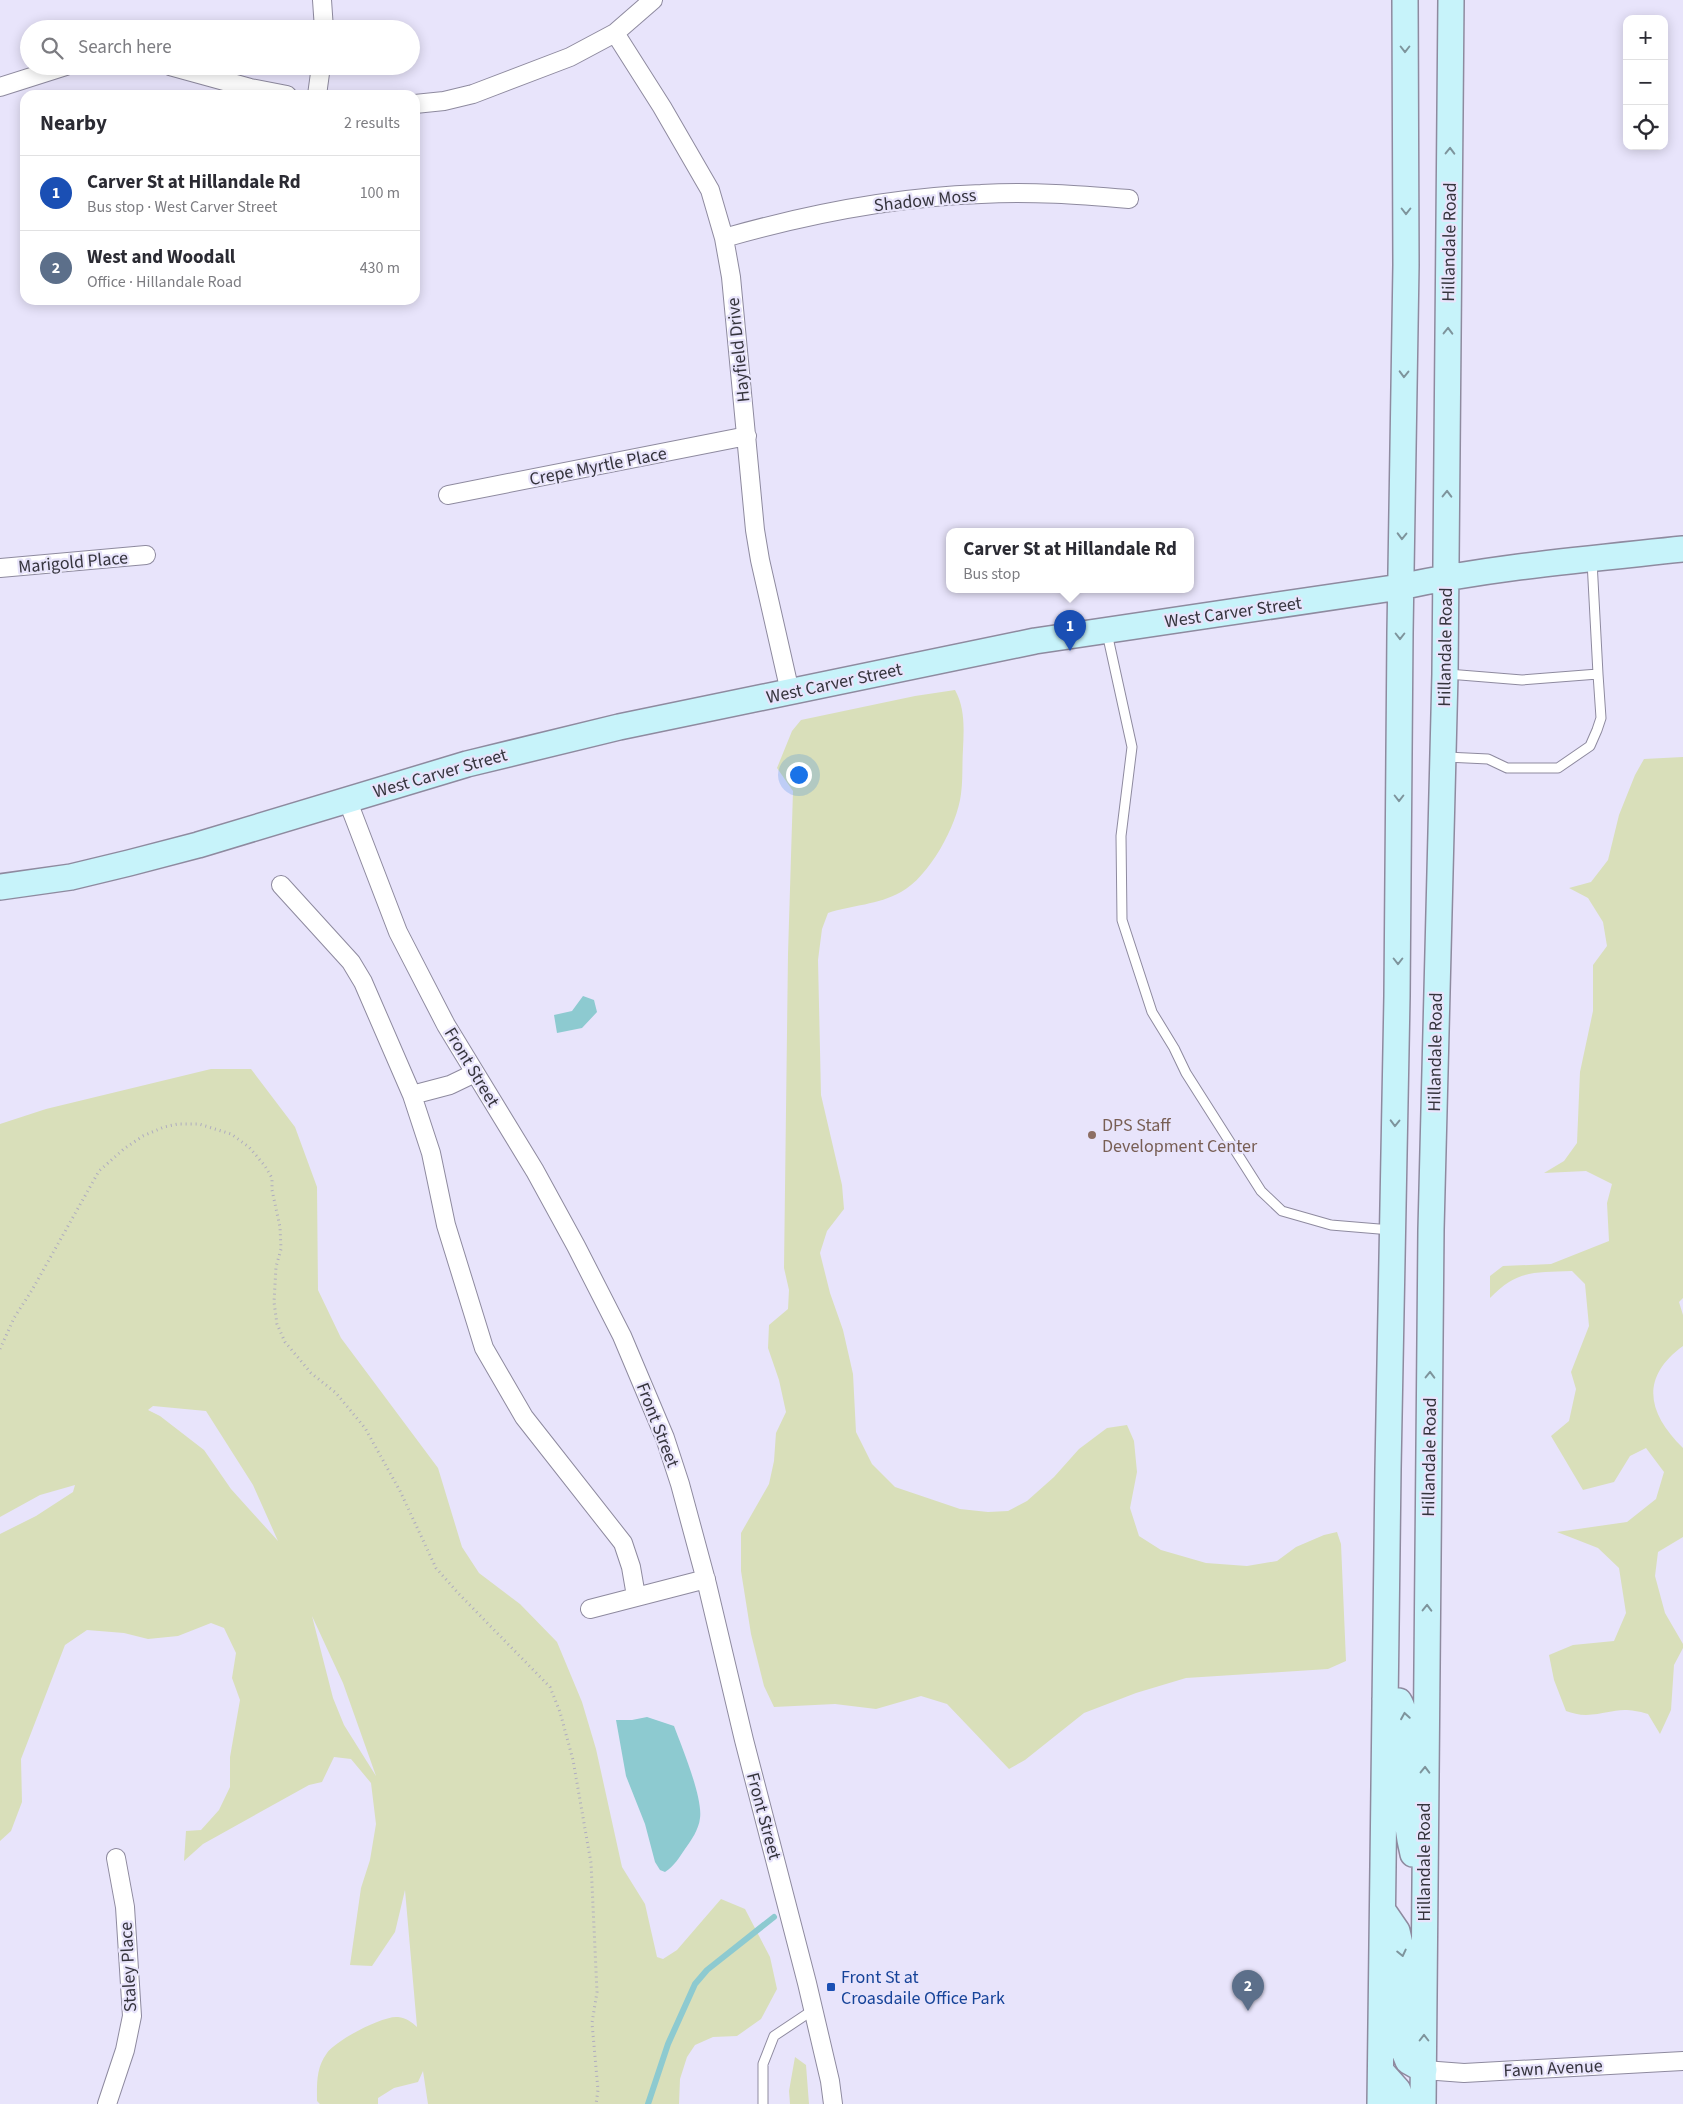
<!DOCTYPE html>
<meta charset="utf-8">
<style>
body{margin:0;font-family:"Source Sans 3",sans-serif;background:#f7f7f7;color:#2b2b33}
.controls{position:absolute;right:15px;top:15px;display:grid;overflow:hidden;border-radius:10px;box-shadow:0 2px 12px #0003}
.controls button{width:45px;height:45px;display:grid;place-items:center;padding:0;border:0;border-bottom:1px solid #e1e1e2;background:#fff;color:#2b2b33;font:25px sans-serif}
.you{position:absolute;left:798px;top:774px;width:18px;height:18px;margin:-12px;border:4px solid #fff;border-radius:50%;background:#1a73e8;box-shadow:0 0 0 8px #1a73e833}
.badge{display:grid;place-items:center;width:32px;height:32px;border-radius:50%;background:#9c2680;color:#fff;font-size:16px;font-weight:700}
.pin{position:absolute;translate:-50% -41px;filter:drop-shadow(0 1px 2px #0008)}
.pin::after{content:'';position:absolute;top:26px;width:18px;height:15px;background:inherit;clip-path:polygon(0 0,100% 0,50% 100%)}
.popup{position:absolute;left:946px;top:528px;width:248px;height:65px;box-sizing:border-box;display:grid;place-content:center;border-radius:10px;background:#fff;filter:drop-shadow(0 1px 4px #0005);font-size:16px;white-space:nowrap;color:#7c7c81}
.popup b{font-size:19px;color:#2b2b33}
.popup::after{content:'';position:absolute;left:50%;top:100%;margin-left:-10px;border:10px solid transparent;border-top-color:#fff}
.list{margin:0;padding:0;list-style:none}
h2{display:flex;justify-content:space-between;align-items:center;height:65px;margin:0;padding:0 20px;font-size:21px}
h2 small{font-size:16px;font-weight:400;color:#7c7c81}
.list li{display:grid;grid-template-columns:32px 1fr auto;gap:15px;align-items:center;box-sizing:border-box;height:75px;padding:0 20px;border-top:1px solid #e1e1e2}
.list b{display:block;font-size:19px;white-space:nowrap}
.list p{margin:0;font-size:16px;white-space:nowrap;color:#7c7c81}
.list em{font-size:16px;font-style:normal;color:#7c7c81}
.icon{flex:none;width:28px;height:28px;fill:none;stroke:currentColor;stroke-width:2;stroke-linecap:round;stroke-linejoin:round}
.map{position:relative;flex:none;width:1683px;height:2104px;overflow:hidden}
.search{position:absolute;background:#fff;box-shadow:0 2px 12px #0003;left:20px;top:20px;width:400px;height:55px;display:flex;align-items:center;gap:12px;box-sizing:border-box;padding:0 18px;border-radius:28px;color:#7c7c81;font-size:19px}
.panel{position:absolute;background:#fff;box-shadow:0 2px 12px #0003;left:20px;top:90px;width:400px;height:215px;border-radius:15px}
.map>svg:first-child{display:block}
</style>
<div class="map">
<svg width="1683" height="2104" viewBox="0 0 1683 2104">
<rect width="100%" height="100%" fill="#e8e4fb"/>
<!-- green -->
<path fill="#d9dfba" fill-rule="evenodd" d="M955,690C965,708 964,728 963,749C962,764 963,780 961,794C957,826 929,877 901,892C878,905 852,905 828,913L822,929L818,960L821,1095L842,1185L844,1209L827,1231L820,1253L830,1293L843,1330L853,1374L856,1432L872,1464L895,1487L960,1509L988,1512L1008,1511L1027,1501L1054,1477L1079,1449L1107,1428L1127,1425L1134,1441L1137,1472L1130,1508L1139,1536L1161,1550L1206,1563L1247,1566L1277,1561L1296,1547L1324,1535L1337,1532L1341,1544L1346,1661L1328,1669L1186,1678L1136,1693L1084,1713L1025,1760L1009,1769L947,1704L921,1696L876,1709L835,1704L774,1707L764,1686L751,1634L741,1571V1533L769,1484L774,1461L776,1433L786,1412L779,1380L768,1348L769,1325L788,1309L789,1290L784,1268L788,954L793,791L777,768L792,731L801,720L915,696Z
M1683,757V1298L1679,1302L1683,1315V1346C1639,1378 1648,1414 1683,1448V1537L1658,1552L1655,1576L1665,1613L1683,1644V1648L1674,1665L1671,1710L1660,1734L1648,1714C1618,1705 1612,1714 1586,1715C1579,1715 1572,1713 1566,1711L1554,1680L1549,1655L1573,1645L1614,1641L1626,1613L1619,1568L1598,1548L1557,1532L1627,1522L1656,1499L1664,1472L1646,1448L1630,1456L1614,1482L1583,1490L1551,1436L1569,1421L1576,1389L1571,1372L1589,1326L1585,1284L1572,1271C1534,1273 1518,1269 1490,1298V1276L1503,1266L1551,1264L1609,1241L1607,1203L1612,1184L1586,1171L1544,1173L1564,1161L1577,1143L1580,1072L1593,1011V965L1607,946L1603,922L1588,898L1569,888L1591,882L1608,860L1619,815L1635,775L1644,759Z
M211,1069H251L295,1127L317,1187L318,1290L341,1338L438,1468L462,1547L479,1573L520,1604L557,1642L582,1702L596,1749L622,1867L645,1904L657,1957L663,1959L677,1950L721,1899L745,1909L770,1957L777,1989L761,2019L737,2036L713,2037L695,2045L687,2057L680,2079L679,2104H428L423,2071L418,2082L394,2088L378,2098V2104H320L317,2101C317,2083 316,2068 327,2053C335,2041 383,2015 398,2017C406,2018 412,2022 417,2027L405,1890L395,1932L372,1966L350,1965L361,1888L370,1860L376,1824L371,1783L351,1759L334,1757L322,1782L309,1785L203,1844L184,1861L186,1831L201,1830L219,1810L230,1787V1757L240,1700L232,1678L236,1653L224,1628L211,1623L178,1636L148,1639L124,1633L87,1630L65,1645L21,1759L22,1802L11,1831L0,1841V1534L36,1516L73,1492L75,1485L40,1495L0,1517V1124L46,1109ZM153,1406L206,1411L253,1485L278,1541L231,1489L204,1450L160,1416L148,1410ZM312,1616L343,1683L376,1776L344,1725L333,1698Z
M795,2057L806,2065L809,2104H790L789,2091Z"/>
<!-- water -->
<path fill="#8dcad0" d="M583,996L594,1000L597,1012L582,1028L557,1033L554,1015L572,1011Z
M647,1717L674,1726C682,1747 703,1798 700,1818C699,1829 691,1841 685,1849C679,1858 674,1866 665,1872L660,1870L655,1862L645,1824L626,1776L616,1720H632Z"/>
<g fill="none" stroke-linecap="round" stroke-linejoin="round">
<!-- stream -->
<path stroke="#8dcad0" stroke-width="6" d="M648,2104L668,2044L695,1984L707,1970L774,1917"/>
<defs>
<path id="lane" d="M1107,633L1132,747L1121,836L1122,920L1152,1012L1174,1048L1186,1073L1261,1191L1282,1211L1331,1225L1391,1230
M1448,674L1522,680L1598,674L1592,561
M1446,757L1488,759L1507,768H1558L1590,746L1597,730L1601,718L1598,674
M763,2104V2064L774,2036L813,2010"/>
<path id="street" d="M322,0L324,29
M615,33L662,107L710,190L724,238L731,277L755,530L760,560L790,692
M170,66L250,88L287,95
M0,87L66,66
M317,95L321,66
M415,104L444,101L473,94L570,57L615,33L653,0
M724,238C808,214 894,197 981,194C1031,191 1080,195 1129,199
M448,495L747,436
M0,568L146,555
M347,799L398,932L446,1025L535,1171L576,1246L622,1336L665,1438L680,1484L707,1584L744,1740L807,1983L830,2081L833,2104
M281,885L351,962L363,982L412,1095L431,1153L446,1225L484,1348L524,1417L623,1543L631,1567L636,1596
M412,1095L450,1085L475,1073
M590,1609L706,1579
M1424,2070L1464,2073L1683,2061
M107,2104L125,2050L132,2016L125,1907L116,1858"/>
<path id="secondary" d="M0,887L71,877L129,863L198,845L467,764L619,727L1035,641L1400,587C1493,567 1589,559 1683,549
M1385,1699L1399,1701C1412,1722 1405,1774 1406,1800C1406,1819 1409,1837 1413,1854
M1384,1912L1397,1931L1404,1961V2051L1408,2061L1424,2070
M1381,2071L1398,2090L1401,2104
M1380,2104L1388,1469L1397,996L1400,633L1406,265L1405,0
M1423,2104L1431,1230L1445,674L1451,0"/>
</defs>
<!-- lane casing -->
<use href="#lane" stroke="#8e8a9f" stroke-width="11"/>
<!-- street casing -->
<use href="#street" stroke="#8e8a9f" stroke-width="20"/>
<!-- secondary casing -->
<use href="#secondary" stroke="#8e8a9f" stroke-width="28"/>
<!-- path -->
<path stroke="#afacbf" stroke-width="3" stroke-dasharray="1 4" stroke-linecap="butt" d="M0,1349L14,1318L32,1290L99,1171L125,1148L143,1136L164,1127L178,1124H199L231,1134L249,1147L265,1166L272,1178V1190L280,1227L281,1249L276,1267L274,1302L277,1324L285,1342L311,1373L336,1393L365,1428L400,1491L436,1568L459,1594L550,1687L560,1712L573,1760L591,1863L597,1992L592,2023L598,2090L596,2104"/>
<!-- lane -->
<use href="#lane" stroke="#fff" stroke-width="9"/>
<!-- street -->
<use href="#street" stroke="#fff" stroke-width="18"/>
<!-- secondary -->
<use href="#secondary" stroke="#c7f3fa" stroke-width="25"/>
</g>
<!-- one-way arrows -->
<defs><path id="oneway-chevron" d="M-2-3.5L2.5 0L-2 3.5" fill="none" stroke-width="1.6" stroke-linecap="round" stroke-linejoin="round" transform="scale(1.25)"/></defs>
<g stroke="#7e949c">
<use href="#oneway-chevron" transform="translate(1405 49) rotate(90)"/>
<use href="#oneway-chevron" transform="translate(1450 151) rotate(-89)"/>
<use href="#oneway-chevron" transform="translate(1406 211) rotate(90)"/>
<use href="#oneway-chevron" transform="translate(1448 331) rotate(-89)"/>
<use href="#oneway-chevron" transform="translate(1404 374) rotate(91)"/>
<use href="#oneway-chevron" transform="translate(1447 494) rotate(-89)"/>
<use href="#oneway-chevron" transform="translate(1402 536) rotate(91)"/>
<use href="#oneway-chevron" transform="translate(1400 636) rotate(90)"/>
<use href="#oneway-chevron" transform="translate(1399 798) rotate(90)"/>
<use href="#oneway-chevron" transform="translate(1398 961) rotate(90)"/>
<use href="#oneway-chevron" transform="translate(1395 1123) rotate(91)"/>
<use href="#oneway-chevron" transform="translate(1430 1375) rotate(-89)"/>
<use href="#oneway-chevron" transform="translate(1427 1608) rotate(-89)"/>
<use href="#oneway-chevron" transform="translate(1405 1716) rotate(-99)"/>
<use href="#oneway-chevron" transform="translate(1425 1770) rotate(-89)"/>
<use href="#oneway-chevron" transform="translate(1402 1953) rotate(77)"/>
<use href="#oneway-chevron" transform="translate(1424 2038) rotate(-90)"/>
</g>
<!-- markers -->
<circle fill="#8d6e63" stroke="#e8e4fb" stroke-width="2" cx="1092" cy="1135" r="5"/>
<rect fill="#1a4fb4" stroke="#e8e4fb" stroke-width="2" x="826" y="1982" width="10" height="10" rx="2.5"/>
<g text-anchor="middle" stroke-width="4.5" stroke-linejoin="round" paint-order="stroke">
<!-- street labels -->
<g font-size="18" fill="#35343d" stroke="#e8e4fb">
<text transform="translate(925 200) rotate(-6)" y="6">Shadow Moss</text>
<text transform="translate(1449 242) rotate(-89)" y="6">Hillandale Road</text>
<text transform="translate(738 350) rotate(-96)" y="6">Hayfield Drive</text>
<text transform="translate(598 466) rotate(-11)" y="6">Crepe Myrtle Place</text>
<text transform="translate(73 562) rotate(-5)" y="6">Marigold Place</text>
<text transform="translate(1233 612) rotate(-8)" y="6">West Carver Street</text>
<text transform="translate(1445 647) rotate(-89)" y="6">Hillandale Road</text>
<text transform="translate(834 683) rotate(-12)" y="6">West Carver Street</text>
<text transform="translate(440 773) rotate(-16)" y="6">West Carver Street</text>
<text transform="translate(1435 1052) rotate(-89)" y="6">Hillandale Road</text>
<text transform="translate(472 1067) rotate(59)" y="6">Front Street</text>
<text transform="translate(658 1425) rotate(69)" y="6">Front Street</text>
<text transform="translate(1429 1457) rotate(-89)" y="6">Hillandale Road</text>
<text transform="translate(764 1816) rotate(75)" y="6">Front Street</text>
<text transform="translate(1424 1862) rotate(-90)" y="6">Hillandale Road</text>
<text transform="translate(128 1967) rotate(-93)" y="6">Staley Place</text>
<text transform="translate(1553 2068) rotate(-3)" y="6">Fawn Avenue</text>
</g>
<!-- education labels -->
<g font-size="18" fill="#785e54" stroke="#e8e4fb" text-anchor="start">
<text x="1102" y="1131">DPS Staff<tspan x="1102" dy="21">Development Center</tspan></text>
</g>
<!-- transit labels -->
<g font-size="18" fill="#164399" stroke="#e8e4fb" text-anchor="start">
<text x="841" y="1983">Front St at<tspan x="841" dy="21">Croasdaile Office Park</tspan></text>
</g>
</g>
</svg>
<div class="controls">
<button>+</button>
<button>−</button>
<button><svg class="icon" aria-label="locate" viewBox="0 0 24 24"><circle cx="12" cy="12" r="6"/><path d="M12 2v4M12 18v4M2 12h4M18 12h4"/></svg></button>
</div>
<div class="you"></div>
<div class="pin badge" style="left:1070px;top:651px;background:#1a4fb4">1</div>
<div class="popup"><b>Carver St at Hillandale Rd</b>Bus stop</div>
<div class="pin badge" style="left:1248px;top:2011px;background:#5c6f8a">2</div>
<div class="search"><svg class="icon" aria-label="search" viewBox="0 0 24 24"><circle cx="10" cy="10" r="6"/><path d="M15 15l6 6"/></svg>Search here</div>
<section class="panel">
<h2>Nearby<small>2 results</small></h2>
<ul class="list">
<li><span class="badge" style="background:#1a4fb4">1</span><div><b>Carver St at Hillandale Rd</b><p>Bus stop · West Carver Street</p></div><em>100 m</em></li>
<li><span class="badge" style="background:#5c6f8a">2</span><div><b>West and Woodall</b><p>Office · Hillandale Road</p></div><em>430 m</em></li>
</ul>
</section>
</div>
